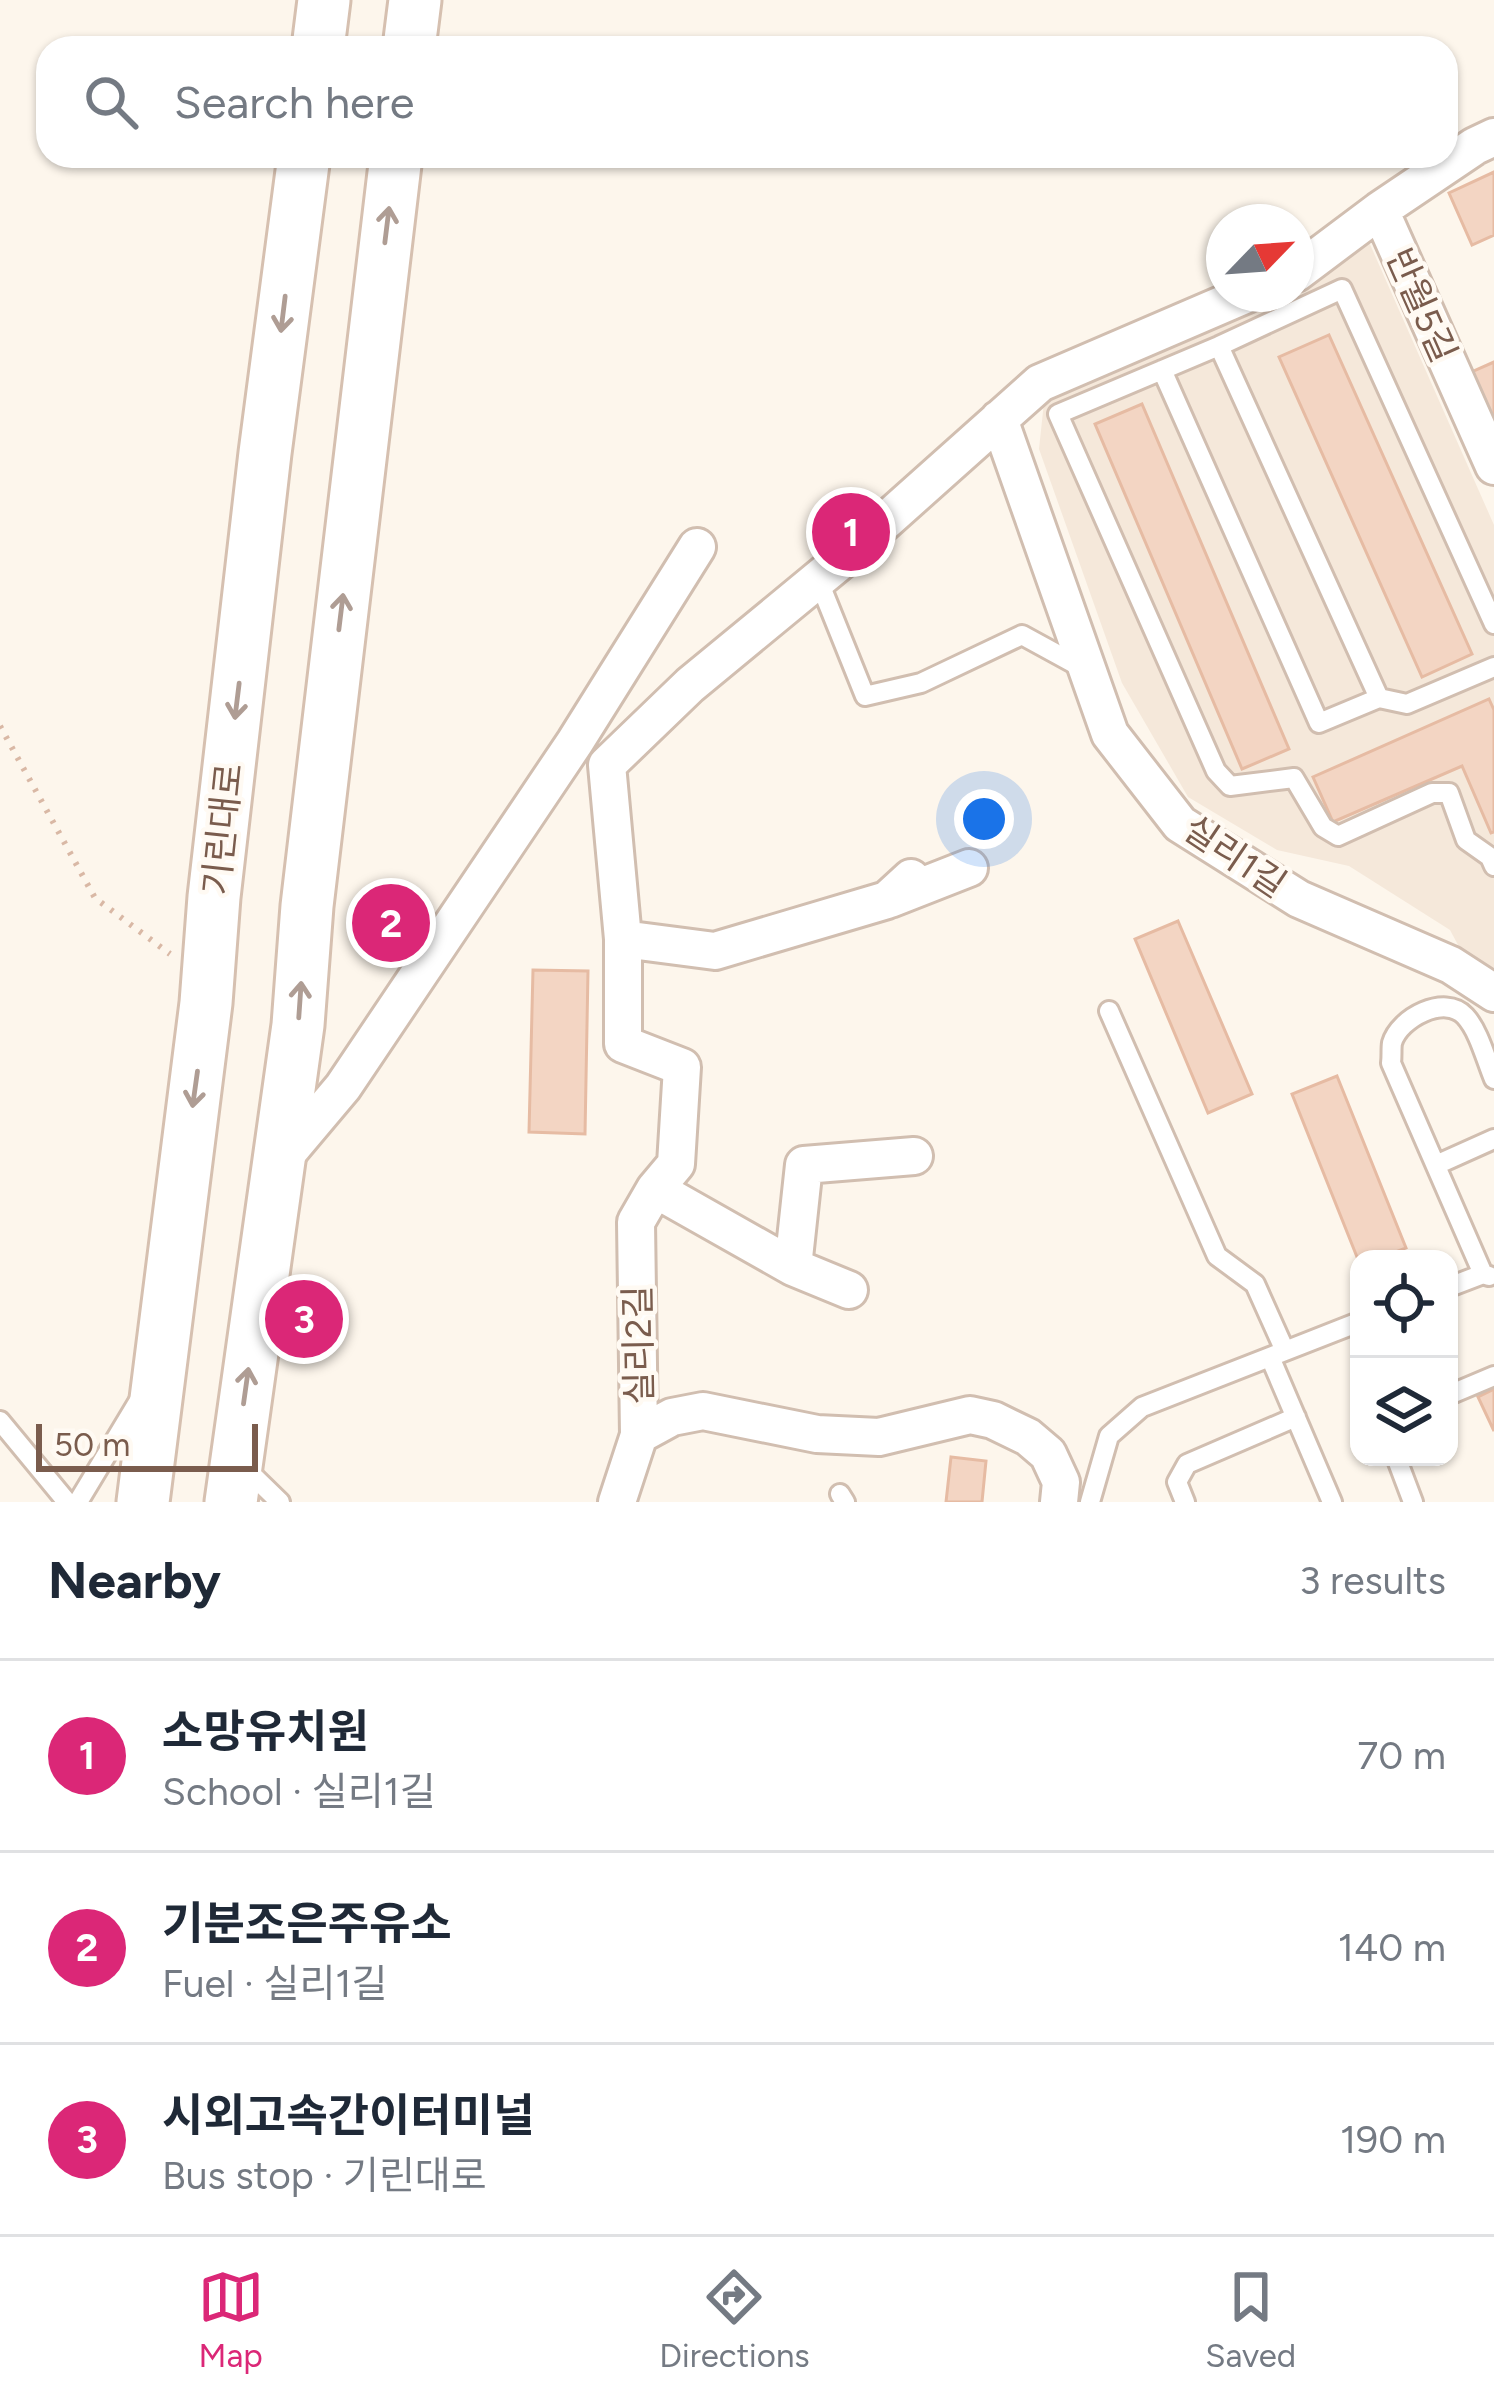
<!DOCTYPE html>
<meta charset="utf-8">
<style>
body{margin:0;font-family:Figtree,"Noto Sans KR",sans-serif;background:#f2f2f3;color:#1f2937}
.controls{position:absolute;right:36px;bottom:36px;display:grid;overflow:hidden;border-radius:24px;box-shadow:0 3px 9px #0004}
.controls button{width:108px;height:108px;display:grid;place-items:center;padding:0;border:0;border-bottom:3px solid #e0e1e3;background:#fff;color:#1f2937;font:60px sans-serif}
.compass{position:absolute;left:1206px;top:204px;width:108px;height:108px;border-radius:50%;background:#fff;box-shadow:0 3px 9px #0004;rotate:65deg}
.scale{position:absolute;left:36px;bottom:30px;width:222px;box-sizing:border-box;padding-left:12px;border:6px solid #7a5c4d;border-top:0;font-size:33px;line-height:42px;white-space:nowrap;color:#7a5c4d;-webkit-text-stroke:9px #fffaf3;paint-order:stroke}
.you{position:absolute;left:984px;top:819px;width:42px;height:42px;margin:-30px;border:9px solid #fff;border-radius:50%;background:#1a73e8;box-shadow:0 0 0 18px #1a73e833}
.badge{display:grid;place-items:center;width:78px;height:78px;border-radius:50%;background:#db2777;color:#fff;font-size:39px;font-weight:700}
.pin{position:absolute;translate:-50% -50%;border:6px solid #fff;box-shadow:0 3px 12px #0006}
.list{margin:0;padding:0;list-style:none}
h2{display:flex;justify-content:space-between;align-items:center;height:156px;margin:0;padding:0 48px;font-size:51px}
h2 small{font-size:39px;font-weight:400;color:#747a83}
.list li{display:grid;grid-template-columns:78px 1fr auto;gap:36px;align-items:center;box-sizing:border-box;height:192px;padding:0 48px;border-top:3px solid #e0e1e3}
.list b{display:block;font-size:45px;white-space:nowrap}
.list p{margin:0;font-size:39px;white-space:nowrap;color:#747a83}
.list em{font-size:39px;font-style:normal;color:#747a83}
.icon{flex:none;width:66px;height:66px;fill:none;stroke:currentColor;stroke-width:2;stroke-linecap:round;stroke-linejoin:round}
.map{position:relative;flex:none;width:1494px;height:1502px;overflow:hidden}
.search{position:absolute;background:#fff;box-shadow:0 3px 9px #0004;left:36px;right:36px;top:36px;height:132px;display:flex;align-items:center;gap:30px;box-sizing:border-box;padding:0 42px;border-radius:36px;color:#747a83;font-size:45px}
.sheet{height:732px;background:#fff}
nav{display:flex;justify-content:space-around;align-items:center;box-sizing:border-box;height:168px;border-top:3px solid #e0e1e3;background:#fff;font-size:33px;color:#747a83}
nav a{display:grid;justify-items:center;gap:6px}
nav .on{color:#db2777}
.map>svg:first-child{display:block}
</style>
<div class="map">
<svg width="1494" height="1502" viewBox="0 0 1494 1502">
<rect width="100%" height="100%" fill="#fdf6ec"/>
<!-- residential -->
<path fill="#f5e8da" d="M1369,242L1494,525V1012L1450,930L1349,866L1277,850L1188,797L1122,683L1039,449L1044,402L1281,294H1296V287L1333,270Z"/>
<!-- building -->
<path fill="#f3d5c3" stroke="#e6bba3" stroke-width="3" d="M1494,172V235L1472,245L1449,193Z
M1329,335L1472,654L1422,677L1279,357Z
M1494,362V437L1467,374Z
M1142,404L1289,749L1242,769L1095,424Z
M1489,699L1494,710V832L1491,833L1462,766L1333,822L1313,777Z
M1178,921L1252,1094L1208,1113L1135,939Z
M533,970L588,971L585,1134L529,1132Z
M1337,1076L1406,1248L1378,1259H1359V1262L1292,1094Z
M1494,1389V1431L1478,1397Z
M951,1457L986,1461L982,1502H946Z"/>
<g fill="none" stroke-linecap="round" stroke-linejoin="round">
<defs>
<path id="lane" d="M1219,346L1379,698
M1162,370L1319,723L1379,698L1407,704L1494,667
M818,579L865,696L921,683L1022,635L1086,670
M1494,624L1342,289L1219,346L1058,414L1216,771L1230,786L1294,778L1323,827L1338,836L1432,793H1449L1466,840L1490,857L1494,866
M1109,1011L1217,1256L1255,1284L1285,1351
M1436,1165L1494,1139
M1483,1274L1391,1063C1392,1056 1391,1049 1392,1043C1399,1018 1445,994 1465,1016C1479,1031 1486,1060 1494,1079
M1449,1287L1483,1274L1489,1276
M1270,1357L1332,1502
M1449,1395L1494,1376
M0,1421L67,1502
M1396,1457L1413,1502
M245,1468L280,1502
M840,1494L845,1502
M78,1502L140,1399
M1090,1502L1109,1436L1142,1407L1359,1322
M1185,1502L1177,1482L1187,1464L1296,1417"/>
<path id="street" d="M1380,210L1494,466
M1296,273L1380,210L1475,146L1494,137
M999,419L1110,734L1180,824L1299,899L1451,965L1494,993
M607,765L690,685L844,558L1040,383L1247,294
M607,765L623,939V1044L682,1067L676,1164L655,1189L636,1222L639,1435L617,1502
M890,899L969,868
M623,939L715,951L887,900L911,878
M279,1163L343,1087L575,742L697,547
M655,1189L793,1267L849,1290
M793,1267L804,1165L914,1156
M639,1435L672,1417L703,1411L817,1434L879,1437L970,1415L993,1420L1028,1437L1048,1454L1061,1482L1059,1502"/>
<path id="secondary" d="M318,48L324,0
M409,48L415,0
M143,1502L206,1003L214,897L265,453L304,156
M231,1502L298,1025L307,906L396,156"/>
</defs>
<!-- lane casing -->
<use href="#lane" stroke="#d1beb0" stroke-width="24"/>
<!-- street casing -->
<use href="#street" stroke="#d1beb0" stroke-width="42"/>
<!-- secondary casing -->
<use href="#secondary" stroke="#d6c0b0" stroke-width="57"/>
<!-- path -->
<path stroke="#d9b8a5" stroke-width="6" stroke-dasharray="3 9" stroke-linecap="butt" d="M0,726L95,898L170,954"/>
<!-- lane -->
<use href="#lane" stroke="#fff" stroke-width="18"/>
<!-- street -->
<use href="#street" stroke="#fff" stroke-width="36"/>
<!-- secondary -->
<use href="#secondary" stroke="#fff" stroke-width="51"/>
</g>
<!-- one-way arrows -->
<defs><path id="oneway-shaft" d="M-6 0H5M1.5-3L5.5 0L1.5 3" fill="none" stroke-width="1.6" stroke-linecap="round" stroke-linejoin="round" transform="scale(3)"/></defs>
<g stroke="#af9d94">
<use href="#oneway-shaft" transform="translate(387 225) rotate(-83)"/>
<use href="#oneway-shaft" transform="translate(283 314) rotate(97)"/>
<use href="#oneway-shaft" transform="translate(341 612) rotate(-83)"/>
<use href="#oneway-shaft" transform="translate(237 701) rotate(97)"/>
<use href="#oneway-shaft" transform="translate(300 1000) rotate(-86)"/>
<use href="#oneway-shaft" transform="translate(195 1089) rotate(98)"/>
<use href="#oneway-shaft" transform="translate(246 1386) rotate(-82)"/>
</g>
<g text-anchor="middle" stroke-width="9" stroke-linejoin="round" paint-order="stroke">
<!-- street labels -->
<g font-size="36" fill="#7a5c4d" stroke="#fffaf3">
<text transform="translate(1422 305) rotate(66)" y="13">반월5길</text>
<text transform="translate(222 829) rotate(-84)" y="13">기린대로</text>
<text transform="translate(1235 856) rotate(34)" y="13">실리1길</text>
<text transform="translate(638 1345) rotate(-91)" y="13">실리2길</text>
</g>
</g>
</svg>
<div class="controls">
<button><svg class="icon" aria-label="locate" viewBox="0 0 24 24"><circle cx="12" cy="12" r="6"/><path d="M12 2v4M12 18v4M2 12h4M18 12h4"/></svg></button>
<button><svg class="icon" aria-label="layers" viewBox="0 0 24 24"><path d="M12 4l9 5-9 5-9-5zM3 14l9 5 9-5"/></svg></button>
</div>
<svg class="compass" viewBox="-18 -18 36 36"><path d="M0-13l5 13h-10z" fill="#e53935"/><path d="M0 13l5-13h-10z" fill="#747a83"/></svg>
<div class="scale">50 m</div>
<div class="you"></div>
<div class="pin badge" style="left:851px;top:532px">1</div>
<div class="pin badge" style="left:391px;top:923px">2</div>
<div class="pin badge" style="left:304px;top:1319px">3</div>
<div class="search"><svg class="icon" aria-label="search" viewBox="0 0 24 24"><circle cx="10" cy="10" r="6"/><path d="M15 15l6 6"/></svg>Search here</div>
</div>
<section class="sheet">
<h2>Nearby<small>3 results</small></h2>
<ul class="list">
<li><span class="badge">1</span><div><b>소망유치원</b><p>School · 실리1길</p></div><em>70 m</em></li>
<li><span class="badge">2</span><div><b>기분조은주유소</b><p>Fuel · 실리1길</p></div><em>140 m</em></li>
<li><span class="badge">3</span><div><b>시외고속간이터미널</b><p>Bus stop · 기린대로</p></div><em>190 m</em></li>
</ul>
</section>
<nav>
<a class="on"><svg class="icon" aria-label="map" viewBox="0 0 24 24"><path d="M3 6l6-2 6 2 6-2v14l-6 2-6-2-6 2zM9 4v14M15 6v14"/></svg>Map</a>
<a><svg class="icon" aria-label="directions" viewBox="0 0 24 24"><path d="M12 3l9 9-9 9-9-9zM9 14v-3h6M13 9l2 2-2 2"/></svg>Directions</a>
<a><svg class="icon" aria-label="saved" viewBox="0 0 24 24"><path d="M7 4h10v16l-5-4-5 4z"/></svg>Saved</a>
</nav>
